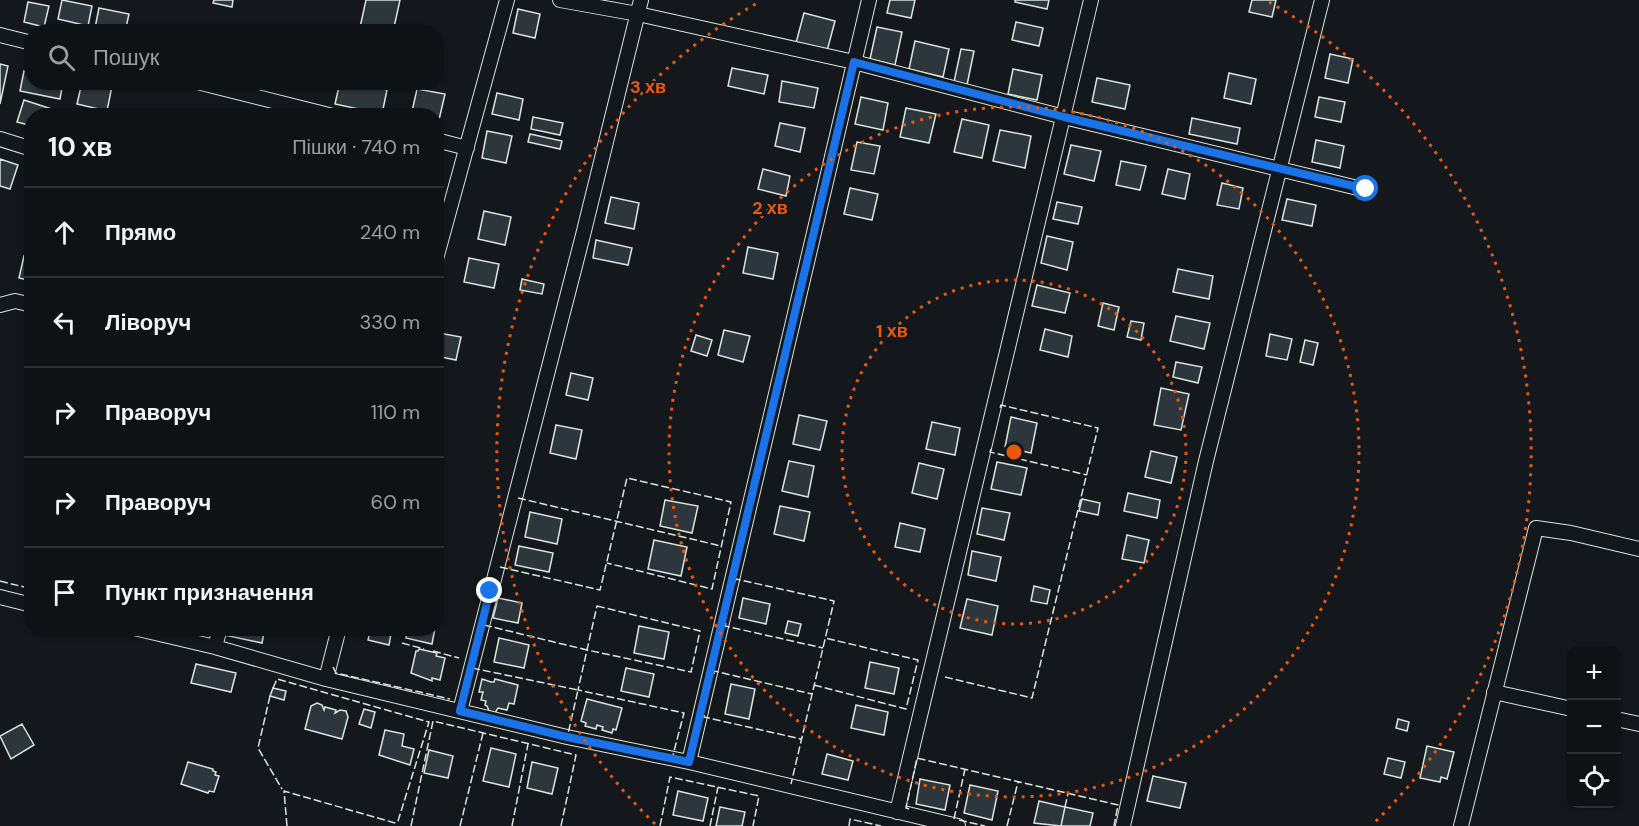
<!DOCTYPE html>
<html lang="uk">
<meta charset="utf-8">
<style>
body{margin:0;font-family:"DM Sans",sans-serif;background:#1d2022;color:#f1f3f6}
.controls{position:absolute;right:18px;bottom:18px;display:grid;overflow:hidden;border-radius:12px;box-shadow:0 2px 4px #0004}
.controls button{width:54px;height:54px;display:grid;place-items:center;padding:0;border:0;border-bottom:2px solid #2f3234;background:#0f1215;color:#f1f3f6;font:30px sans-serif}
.stop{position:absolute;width:18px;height:18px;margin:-14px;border:4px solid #1a73e8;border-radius:50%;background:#fff}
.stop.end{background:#1a73e8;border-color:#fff;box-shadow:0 2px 6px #0008}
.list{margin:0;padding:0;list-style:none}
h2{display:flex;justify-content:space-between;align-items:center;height:78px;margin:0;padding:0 24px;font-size:26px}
h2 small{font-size:20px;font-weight:400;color:#9b9ea0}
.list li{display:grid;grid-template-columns:39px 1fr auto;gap:18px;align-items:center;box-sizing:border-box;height:90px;padding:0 24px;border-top:2px solid #2f3234}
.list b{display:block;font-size:22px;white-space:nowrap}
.list em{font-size:20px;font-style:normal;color:#9b9ea0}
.icon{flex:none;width:33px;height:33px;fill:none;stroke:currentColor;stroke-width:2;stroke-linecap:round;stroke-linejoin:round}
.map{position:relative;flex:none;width:1639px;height:826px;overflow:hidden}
.search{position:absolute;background:#0f1215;box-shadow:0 2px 4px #0004;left:24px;top:24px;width:420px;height:66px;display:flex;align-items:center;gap:15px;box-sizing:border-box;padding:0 21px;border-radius:24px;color:#9b9ea0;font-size:22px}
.panel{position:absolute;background:#0f1215;box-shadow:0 2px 4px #0004;left:24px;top:108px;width:420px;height:528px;border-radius:24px}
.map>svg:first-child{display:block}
</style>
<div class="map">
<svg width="1639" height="826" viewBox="0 0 1639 826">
<rect width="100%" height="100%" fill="#14181c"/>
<!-- building -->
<path fill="#2c363c" stroke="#d8e6dc" stroke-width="1.5" d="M62,0L92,6L88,26L58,19Z
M214,0H233L232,7L213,3Z
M366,0H400L393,32H359Z
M890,0H915L911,18L887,13Z
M1015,0H1049L1047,9L1015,2Z
M1252,0H1276L1272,17L1249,12Z
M28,2L49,6L44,27L24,22Z
M99,8L129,14L125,32H112L95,28Z
M518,9L540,14L535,38L513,33Z
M804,13L835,21L827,51L796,43Z
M1016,22L1043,28L1039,46L1012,40Z
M877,27L902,32L895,65L870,59Z
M915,41L949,49L943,77L909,69Z
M961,49L974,51L967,85L954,82Z
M1330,54L1353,59L1348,83L1325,78Z
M0,64L8,66L0,104Z
M732,68L768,75L764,94L728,86Z
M1013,69L1042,75L1037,100L1008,94Z
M24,71L32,73V82H63L60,99L20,91Z
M1229,73L1256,79L1251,104L1224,98Z
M1097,78L1130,85L1125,109L1092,102Z
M782,81L818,88L814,108L779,102Z
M82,82H98L112,86L107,111L77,104Z
M340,82H353L387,90L382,114L335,104Z
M417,89L445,94L438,124H436V116H411Z
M497,93L523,99L519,120L492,114Z
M861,97L888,103L883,130L855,124Z
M1319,97L1345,102L1341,122L1315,117Z
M24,100L64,113L63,116H32V126L17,122Z
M906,108L936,114L929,143L900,137Z
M533,117L563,123L560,135L531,129Z
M1192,118L1240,128L1237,144L1189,134Z
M962,119L989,125L982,158L954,152Z
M780,123L805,128L800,152L775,146Z
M1000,130L1031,136L1025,168L993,161Z
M487,131L512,136L506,163L482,158Z
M530,134L562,141L560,149L528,142Z
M1316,140L1344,146L1340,168L1312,162Z
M857,142L880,146L874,174L851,170Z
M1071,145L1101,151L1094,181L1064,174Z
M0,159L18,165L10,189L0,186Z
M1121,161L1146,166L1140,190L1116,185Z
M763,169L790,176L786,196L758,189Z
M1168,169L1190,174L1185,199L1162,194Z
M1222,183L1243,188L1239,209L1217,205Z
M850,188L878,194L872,220L844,214Z
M611,197L639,203L634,229L605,223Z
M1287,199L1316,205L1312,226L1282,220Z
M1057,202L1082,207L1078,224L1053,219Z
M484,211L511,217L505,245L478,239Z
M1047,236L1073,242L1067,270L1041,263Z
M596,240L632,248L628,265L593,258Z
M748,247L778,253L773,279L743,273Z
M24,256L32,258V281L19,278Z
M469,258L499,264L494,288L464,282Z
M1178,269L1213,276L1209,299L1173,292Z
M522,279L544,284L542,294L520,290Z
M1037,285L1070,293L1065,313L1032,306Z
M1103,303L1119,307L1114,330L1098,326Z
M1176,316L1210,323L1204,349L1170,341Z
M1131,321L1144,323L1141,340L1127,337Z
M1045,329L1072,336L1068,357L1040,350Z
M724,330L750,336L743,362L718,355Z
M439,333L461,337L456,360L436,356Z
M1270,334L1292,339L1287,360L1266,356Z
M696,335L712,340L707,356L691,351Z
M1305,340L1318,343L1313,365L1300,362Z
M1176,362L1202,367L1198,383L1173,377Z
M571,373L593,378L588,400L566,395Z
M1161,388L1189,394L1181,430L1154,425Z
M799,415L827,421L820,450L793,444Z
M1011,417L1037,423L1031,453L1005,447Z
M932,422L960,428L955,455L926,449Z
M556,425L582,430L576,459L550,453Z
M1151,451L1177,457L1171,483L1145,477Z
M789,461L814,466L808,497L782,491Z
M997,462L1027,468L1021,495L991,489Z
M919,463L944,469L937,499L912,493Z
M1128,493L1160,500L1157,518L1124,511Z
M1082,499L1100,503L1098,515L1079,511Z
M665,500L698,506L692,533L660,526Z
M780,506L810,512L804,541L774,534Z
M982,508L1010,513L1004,540L977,534Z
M530,512L562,519L557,544L525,537Z
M900,523L925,529L920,552L895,547Z
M1127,535L1149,540L1144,563L1122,559Z
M654,540L687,547L681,576L648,569Z
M519,546L553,553L549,572L515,565Z
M972,551L1001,557L996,581L968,575Z
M1034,586L1050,590L1047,604L1031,601Z
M498,598L522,603L518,623L493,618Z
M743,598L770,604L766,624L739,618Z
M967,599L998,606L992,635L960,628Z
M788,621L801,624L798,636L785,633Z
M639,626L669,632L664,659L634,653Z
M226,628H265L262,643L224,635Z
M371,628H392L389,645L368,640Z
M408,628H435L432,644L406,638Z
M499,638L529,645L524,668L494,662Z
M419,649L437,653L436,656L445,658L440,680L432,678V681L411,673L416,651H418Z
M870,662L899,668L894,694L865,688Z
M196,664L236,673L231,692L191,683Z
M626,668L654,674L649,697L621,691Z
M482,679L491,682H494L495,679L518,685L514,704L509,703L507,710L498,708L495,713H490L487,706L485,705L486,701L481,700L483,692H479Z
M731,684L755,689L749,719L725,714Z
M273,688L286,691L284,700L270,696Z
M587,699L622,708L616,730L613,729L612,733L602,730L603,727L597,725L596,729L585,726L586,723L581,721Z
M317,703L322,705L324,710L325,707L336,710L335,713L340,710L346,711L348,717L342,739L305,729L311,706Z
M856,705L888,712L884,735L851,728Z
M364,709L375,712L371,728L359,724Z
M1398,719L1409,722L1407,731L1396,728Z
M22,724L34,745L11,759L0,736Z
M385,730L404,734L402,746L414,749L410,765L379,755Z
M1427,746L1454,752L1447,779L1441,777L1440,782L1420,778Z
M491,748L516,754L509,787L483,781Z
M429,750L453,756L448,778L424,773Z
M827,754L853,761L848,780L822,774Z
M1388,758L1405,762L1401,778L1384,774Z
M188,762L213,769V771L216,772L215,775L219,776L214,792L209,791L208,793L181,784Z
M532,762L558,768L552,794L527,788Z
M1153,776L1186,783L1180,808L1147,801Z
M920,779L950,785L945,810L916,804Z
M970,785L998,791L992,820L964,813Z
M678,791L708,798L703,821L673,815Z
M1039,801L1065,807L1061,826L1034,823Z
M720,807L745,812L742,826H716Z
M1065,807L1093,813L1090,826H1061Z"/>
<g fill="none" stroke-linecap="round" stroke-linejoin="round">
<defs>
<path id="street" d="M560,0L638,14L854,62L1064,117L1366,190
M0,35L32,43
M197,82L333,116
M0,139L32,149
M436,140L467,148
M436,259L507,0
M0,305L15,301L32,305
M0,597L32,605
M134,628L215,647L326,679L567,737L689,762L958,826
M215,647L220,628
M326,679L339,628
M1494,692L1572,709
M460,711L583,235L641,0
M1616,719L1639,724
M689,762L869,0
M897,812L1091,0
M1123,826L1206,461L1322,0
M1461,826L1536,528L1571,533L1639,549"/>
</defs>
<!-- street casing -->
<use href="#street" stroke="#d8e6dc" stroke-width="16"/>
<!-- street -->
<use href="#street" stroke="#14181c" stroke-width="14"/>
<!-- fence -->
<path stroke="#d8e6dc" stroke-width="1.5" stroke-dasharray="8 3" stroke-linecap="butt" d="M991,449L990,452L1087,475
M518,498L721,546
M500,567L600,590L627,478L731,502L712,589L607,563
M0,581L32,589
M735,582L736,579L834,601L791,784
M597,606L700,631L691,672L587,650Z
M726,623L725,626L823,648
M484,625L587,650L578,690L684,713L673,755
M190,628L210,634
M402,643L424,649
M433,651L459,658
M333,667L336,673L450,699
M472,668L578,690L568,734
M714,674V671L812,694
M945,677L1032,698L1098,428L1001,405L1000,408
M814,685L906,709L918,660L825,638
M273,688L277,679L429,722L398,821L395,823
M270,696L258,748L282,789
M704,715V717L801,739
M1065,807L1068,793
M909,809L906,808L917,758L1118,805L1114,826
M954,819L965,769
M959,820L985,826
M287,826L284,791L395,823L396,826
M411,826L433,721L576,755L561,826
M460,826L483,733
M512,826L528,744
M660,826L670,777L759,796L753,826
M710,826L718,787
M849,826L850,819L881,826
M1007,826L1018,782"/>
</g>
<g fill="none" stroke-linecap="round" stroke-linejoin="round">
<!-- route -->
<path stroke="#1a73e8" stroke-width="8" d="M490,591L460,711L567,737L689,762L854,62L1064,117L1366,189"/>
</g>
<!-- distance rings -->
<g fill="none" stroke="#e8590c" stroke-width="3" stroke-dasharray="3 6">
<circle cx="1014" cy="452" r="172"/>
<circle cx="1014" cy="452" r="345"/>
<path d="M655 824A517 517 0 0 1 759 2M1269 2A517 517 0 0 1 1373 824"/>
</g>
<circle cx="1014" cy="452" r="9" fill="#e8590c" stroke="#14181c" stroke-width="3"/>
<g font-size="18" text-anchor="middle" font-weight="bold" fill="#e8590c" stroke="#14181c" stroke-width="4.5" stroke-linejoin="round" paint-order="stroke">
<text x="648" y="93">3 хв</text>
<text x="770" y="214">2 хв</text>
<text x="892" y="337">1 хв</text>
</g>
</svg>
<div class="controls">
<button>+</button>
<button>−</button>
<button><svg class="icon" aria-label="locate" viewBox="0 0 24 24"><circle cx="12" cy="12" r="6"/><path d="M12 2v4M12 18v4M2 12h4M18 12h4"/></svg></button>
</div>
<div class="stop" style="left:1366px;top:189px"></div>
<div class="stop end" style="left:490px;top:591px"></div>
<div class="search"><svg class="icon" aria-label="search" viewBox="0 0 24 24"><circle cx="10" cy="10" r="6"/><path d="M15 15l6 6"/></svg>Пошук</div>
<section class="panel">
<h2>10 хв<small>Пішки · 740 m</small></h2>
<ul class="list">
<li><svg class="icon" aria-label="ahead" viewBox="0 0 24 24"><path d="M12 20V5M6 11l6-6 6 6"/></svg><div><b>Прямо</b></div><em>240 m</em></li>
<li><svg class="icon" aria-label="left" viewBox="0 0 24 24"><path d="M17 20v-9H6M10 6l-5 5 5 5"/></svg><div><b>Ліворуч</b></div><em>330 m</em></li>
<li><svg class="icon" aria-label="right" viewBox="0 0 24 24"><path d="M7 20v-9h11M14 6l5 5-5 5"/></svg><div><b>Праворуч</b></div><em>110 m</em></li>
<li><svg class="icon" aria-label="right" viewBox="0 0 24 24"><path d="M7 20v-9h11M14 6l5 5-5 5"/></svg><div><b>Праворуч</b></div><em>60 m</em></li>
<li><svg class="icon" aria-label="arrive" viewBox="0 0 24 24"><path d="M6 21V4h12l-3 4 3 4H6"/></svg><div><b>Пункт призначення</b></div></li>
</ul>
</section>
</div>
